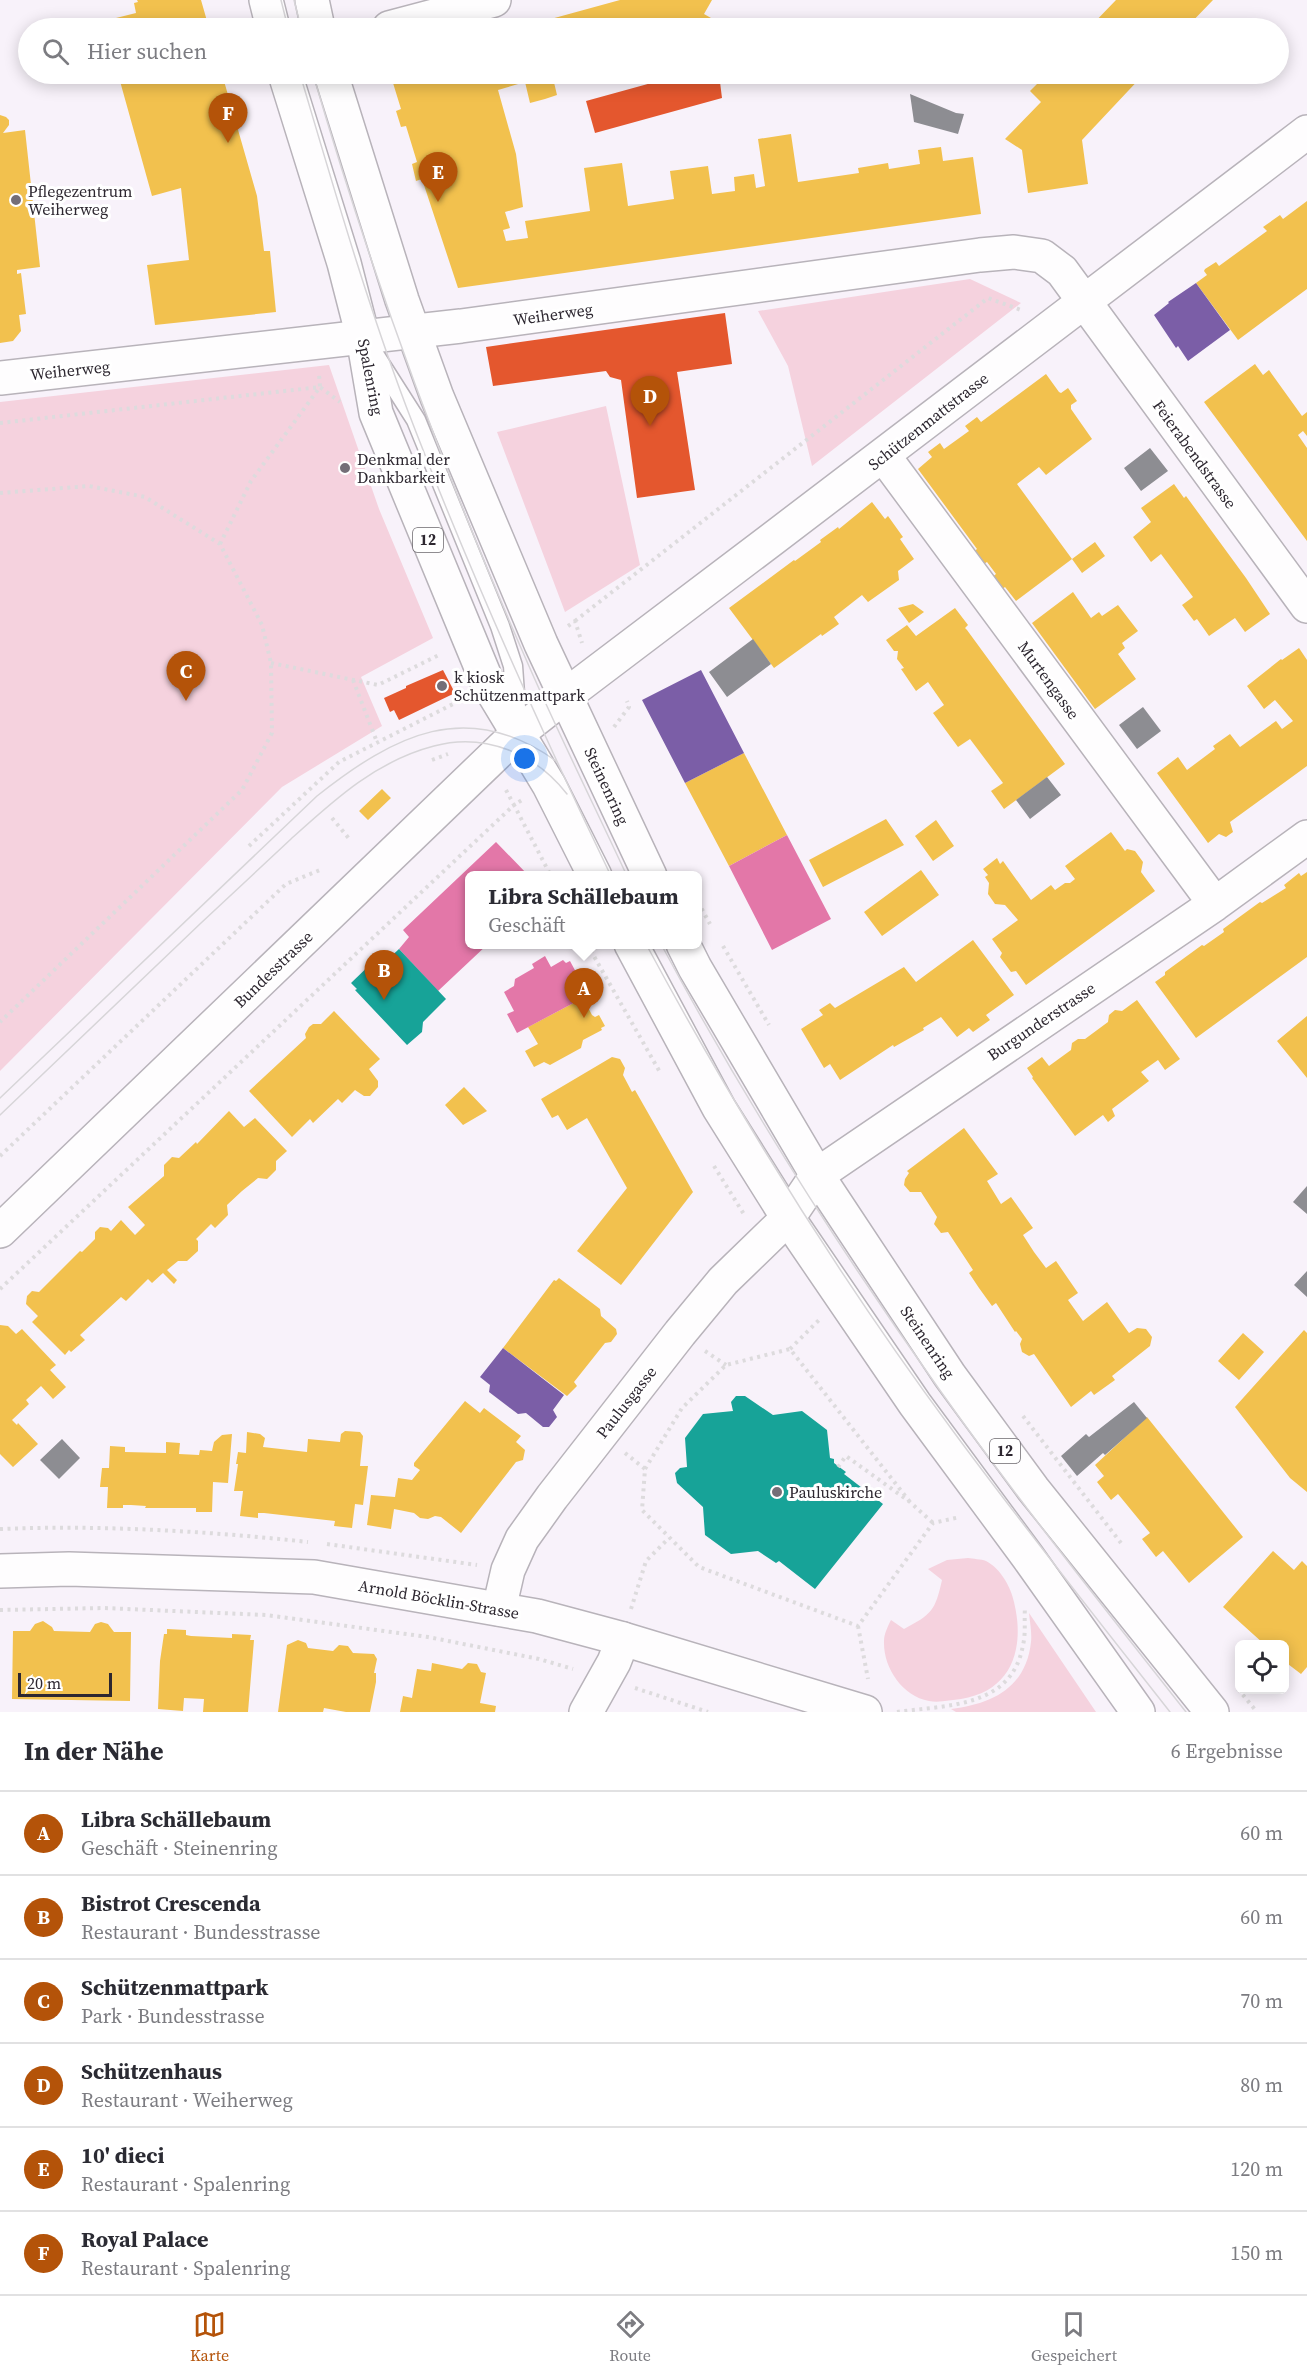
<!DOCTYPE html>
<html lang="de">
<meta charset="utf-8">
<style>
body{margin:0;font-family:"Source Serif 4",serif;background:#f7f7f7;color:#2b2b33}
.controls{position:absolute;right:18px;bottom:18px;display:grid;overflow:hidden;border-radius:9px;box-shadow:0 3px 15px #0003}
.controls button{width:54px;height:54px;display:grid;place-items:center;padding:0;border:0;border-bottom:2px solid #e1e1e2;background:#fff;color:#2b2b33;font:30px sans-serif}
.scale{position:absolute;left:18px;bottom:15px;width:94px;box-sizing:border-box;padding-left:6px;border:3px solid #2d2730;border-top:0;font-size:16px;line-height:21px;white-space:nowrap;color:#2d2730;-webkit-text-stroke:4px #fff;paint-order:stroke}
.you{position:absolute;left:525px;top:759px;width:21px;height:21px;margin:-15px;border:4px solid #fff;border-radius:50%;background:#1a73e8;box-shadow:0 0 0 9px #1a73e833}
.badge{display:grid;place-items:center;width:39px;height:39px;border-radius:50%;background:#b45309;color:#fff;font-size:20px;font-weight:700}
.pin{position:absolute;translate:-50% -50px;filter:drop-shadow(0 2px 3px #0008)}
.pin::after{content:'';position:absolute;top:32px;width:21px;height:18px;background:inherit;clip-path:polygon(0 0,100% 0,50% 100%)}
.popup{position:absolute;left:465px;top:871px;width:237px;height:78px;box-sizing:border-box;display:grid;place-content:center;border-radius:9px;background:#fff;filter:drop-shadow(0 2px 4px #0005);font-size:20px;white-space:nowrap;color:#7c7c81}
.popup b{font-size:22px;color:#2b2b33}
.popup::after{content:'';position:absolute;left:50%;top:100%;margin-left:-12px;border:12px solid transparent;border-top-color:#fff}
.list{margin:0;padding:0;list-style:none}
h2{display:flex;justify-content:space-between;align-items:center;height:78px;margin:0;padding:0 24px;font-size:26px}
h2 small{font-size:20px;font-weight:400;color:#7c7c81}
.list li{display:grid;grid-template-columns:39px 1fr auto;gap:18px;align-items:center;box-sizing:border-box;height:84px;padding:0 24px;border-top:2px solid #e1e1e2}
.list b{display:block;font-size:22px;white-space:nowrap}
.list p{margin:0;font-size:20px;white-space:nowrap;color:#7c7c81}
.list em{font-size:20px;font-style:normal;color:#7c7c81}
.icon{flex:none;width:33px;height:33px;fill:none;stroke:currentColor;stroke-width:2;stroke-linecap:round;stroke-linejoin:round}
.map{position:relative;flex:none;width:1307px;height:1712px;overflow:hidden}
.search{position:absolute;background:#fff;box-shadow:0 3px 15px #0003;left:18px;right:18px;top:18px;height:66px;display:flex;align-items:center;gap:15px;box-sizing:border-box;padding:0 21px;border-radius:33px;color:#7c7c81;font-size:22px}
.sheet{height:582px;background:#fff}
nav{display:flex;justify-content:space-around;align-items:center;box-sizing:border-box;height:84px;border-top:2px solid #e1e1e2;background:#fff;font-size:16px;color:#7c7c81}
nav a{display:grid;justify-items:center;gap:3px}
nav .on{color:#b45309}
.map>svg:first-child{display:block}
</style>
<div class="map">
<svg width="1307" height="1712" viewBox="0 0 1307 1712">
<rect width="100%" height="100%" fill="#f8f2fa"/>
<!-- green -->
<path fill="#f5d2de" d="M970,279L1021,303L812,466L788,366L758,311Z
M329,365L379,509L433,638L361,677L382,726L282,787L0,1071V402Z
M606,406L640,565L565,612L497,432Z
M968,1558C973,1559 981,1559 986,1561C1000,1568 1011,1587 1014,1602C1025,1647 1013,1691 961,1699C951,1700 939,1703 929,1701C902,1696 883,1667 884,1641C884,1634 888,1626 891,1620L904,1629C932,1614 935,1611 942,1580L928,1569L947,1560Z
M1029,1613L1096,1712H956L951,1709C992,1704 1026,1688 1031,1642C1032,1633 1030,1623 1029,1613Z"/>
<!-- homes -->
<path fill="#f2c14e" d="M137,0H201L209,28H106L104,21L136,13L134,3L138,2Z
M620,0H712L704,14L711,18L712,28H518Z
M1116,0H1213L1186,28H1089Z
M118,74H222L257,196L264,251H270L276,312L155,325L147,265L189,260L181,188L152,196Z
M385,74H552L557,95L545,99L530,103L525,82L498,90L516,154L523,207L505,212L510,228L503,230L506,241L528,238L525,221L590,211L584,168L622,163L628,206L674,199L670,171L708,166L712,194L735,191L734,177L754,174L756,188L765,186L758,139L791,134L798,182L859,173L858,168L888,163L889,169L920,164L918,150L941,147L943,161L973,157L981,214L458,288L422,179L416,181L412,164L417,162L406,126L401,127L396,111L401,109L393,83L388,84Z
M1047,74H1144L1082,140L1088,184L1028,193L1022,150L1005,139L1041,102L1030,91Z
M0,115L6,117L9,120V125L3,133L25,130L40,267L17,270V274L21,273L26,314L19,315L21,331L13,341L0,343Z
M1307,201V289L1238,340L1196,283L1207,275L1204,271L1205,269L1216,262L1219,266L1267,231L1263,227L1280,215L1283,219Z
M1255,364L1263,375L1269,370L1302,416L1307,412V436L1303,431L1298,435L1307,448V541L1204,402Z
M1046,374L1059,392L1061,393L1068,388L1077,401L1071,405V409L1092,439L1046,475L1039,467L1017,484L1072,559L1016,601L1005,587L1001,590L991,578L996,574L987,562L982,565L973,552L977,549L918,469L932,457L928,452L940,443L944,449L969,431L965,426L977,417L981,422Z
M1174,484L1184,498L1186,496L1246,578L1270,614L1245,632L1235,618L1209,636L1197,619L1194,621L1182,605L1193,597L1161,554L1151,562L1133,537L1151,522L1141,508Z
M872,502L885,519L888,516L903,537L900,539L914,559L898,571L899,580L868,602L862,595L834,617L839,624L822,636L821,634L774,668L729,608L794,560L795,561L821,542L820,540L838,527L839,529Z
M1095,542L1105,556L1082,573L1072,559Z
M1073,592L1091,618L1099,612L1102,616L1118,605L1138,631L1122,643L1125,648L1118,654L1136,679L1095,709L1032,623Z
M913,604L924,612L909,623L898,608Z
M955,608L968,625L965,628L967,630L1065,764L1004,809L991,791L1003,783L970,739L958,747L933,713L944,705L928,682L916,691L901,669L904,668L897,659L898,651H894L886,640L907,625L916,636Z
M1299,648L1307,660V766L1230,822L1233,832L1226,837L1219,834L1208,843L1157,773L1178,757L1187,770L1215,749L1213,746L1230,734L1240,747L1276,721L1282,729L1293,721L1275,700L1264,709L1247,686L1281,659L1282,660Z
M744,753L787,835L729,866L685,783Z
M382,789L391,798L368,820L359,811Z
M886,819L904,845L823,887L809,860Z
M936,820L954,846L933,861L915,836Z
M1111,832L1125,851L1127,849L1135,851L1143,862L1141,872L1155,891L1026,985L1016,971L1011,972L1000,957L1002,953L992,939L1018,920L1005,905L995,904L988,894L989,883L985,877L988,875L983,869L997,858L1000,864L1003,861L1031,900L1051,885L1055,890L1065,883H1070L1075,879L1065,866Z
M921,870L939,895L882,936L864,912Z
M1307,872V957L1196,1038L1155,982L1165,975V972L1202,945L1204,946L1224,932L1223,929L1238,918L1260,902L1262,903L1286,888L1284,885L1299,873L1301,876Z
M973,940L1014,995L986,1015L990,1020L973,1032L969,1028L957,1037L941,1017L923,1028L924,1030L894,1047L893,1045L840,1080L830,1064L824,1068L801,1029L823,1015L819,1010L830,1003L835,1008L904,967L916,982Z
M583,998L592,1015L595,1017L599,1015L605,1026L601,1028L602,1030L583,1040L581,1048L550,1065L544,1062L534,1067L525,1051L538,1044L528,1027Z
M1137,1000L1180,1059L1165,1070L1158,1060L1141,1072L1149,1081L1112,1109L1115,1116L1108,1122L1103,1115L1075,1136L1032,1078L1033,1077L1027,1068L1042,1057L1049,1066L1071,1050L1072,1043L1078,1039H1085L1108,1022L1109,1015L1115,1010L1122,1011Z
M334,1011L380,1059L369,1069L378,1081V1087L370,1096H364L355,1090L342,1103L338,1099L313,1123L310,1119L292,1137L249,1091L306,1038L305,1034L309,1027L313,1024H321Z
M1307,1016V1078L1277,1041Z
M612,1057L620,1059L625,1068L623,1075L632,1092L635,1090L693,1192L621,1285L577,1251L627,1188L587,1118L567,1130L558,1115L552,1118L541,1099Z
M464,1087L487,1111L463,1125L445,1105Z
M229,1111L244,1127L255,1118L287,1151L276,1161V1170L267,1179L258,1178L242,1191L227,1205L228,1215L215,1228L211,1224L196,1239L198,1241V1251L187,1261H178L167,1270L177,1280L174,1284L163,1273L152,1283L148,1279L126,1301L121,1297L80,1335L85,1340L71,1352L69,1350L65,1355L32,1322L38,1316L26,1304L27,1296L32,1291L39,1292L80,1251L82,1252L95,1239V1232L100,1227L108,1228L111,1231L121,1220L135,1235L145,1225L128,1207L164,1176V1165L172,1157L179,1158L196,1142L197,1144Z
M964,1128L998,1174L987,1181L1001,1204L1011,1197L1033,1228L1023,1235L1034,1252L1046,1268L1056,1261L1078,1293L1068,1300L1083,1321L1107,1302L1129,1333L1137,1328L1146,1329L1152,1337L1150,1346L1112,1376L1115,1380L1094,1395L1091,1391L1071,1407L1034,1354L1029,1356L1022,1352L1020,1344L1022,1339L1016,1331L1015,1332L996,1303L992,1306L979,1288L969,1273L973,1270L948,1232L941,1233L934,1224L937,1217L921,1192H910L904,1185L905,1179L909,1173L907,1171Z
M559,1278L600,1309L601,1316L616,1329L617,1334L611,1342L605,1343L574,1382L577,1386L567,1396L503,1348L554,1280L556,1281Z
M0,1325L8,1326L16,1334L22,1329L56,1365L50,1370L66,1387L53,1399L41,1386L26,1400L29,1404L12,1420L17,1425L18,1423L38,1444L13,1467L0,1454Z
M1304,1330L1307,1333V1492L1290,1478L1235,1407Z
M1243,1333L1264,1352L1239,1380L1218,1361Z
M465,1401L480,1413L484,1408L521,1436L516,1442L525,1450L523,1460L516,1462L461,1533L441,1517L435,1516L428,1519L420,1518L414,1513L394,1509L391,1529L367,1525L371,1495L395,1497L398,1478L412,1480L420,1470L414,1466V1463Z
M1147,1417L1243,1537L1189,1583L1163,1551L1156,1557L1142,1539L1150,1533L1118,1494L1111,1500L1097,1482L1104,1476L1095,1465Z
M345,1431L360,1432L363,1436L360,1466H368L363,1505L355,1504L352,1528L334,1526L335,1521L264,1513H258V1518L240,1516L243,1491H234L238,1464H236L238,1452L246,1453L247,1432L260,1434L265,1438L263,1447L307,1452L308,1439L340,1442L341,1434Z
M232,1434L228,1483L213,1482L212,1512H196V1508H145L146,1506L131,1505H123V1508H107L108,1487H100L102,1468H109L110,1446L125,1447V1452L166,1453V1442L180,1443L179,1454L199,1455L200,1450L212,1451L214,1442L222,1435Z
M1273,1551L1294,1570L1302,1561L1307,1566V1667L1301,1674L1284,1661V1644H1264L1223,1607Z
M43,1621L52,1627L54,1631L90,1632L95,1624L101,1622L108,1624L114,1632H131L130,1701L12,1699L13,1631H30L35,1624Z
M167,1629L186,1630V1635L191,1636L232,1638V1634L251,1635L250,1640H254L248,1712H203L204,1699L184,1698L183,1711L158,1709L160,1661L164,1634H167Z
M298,1640L306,1643L308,1648L333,1651L339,1645L348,1646L353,1653L374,1654L377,1659L374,1673H376V1682L370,1712H346L324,1708L323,1712H278L287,1645Z
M432,1663L462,1669L468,1663L477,1664L481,1672L486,1673L480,1703L496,1706L495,1712H400L403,1696L412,1698L417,1669L431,1671Z"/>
<!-- shops -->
<path fill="#e4572e" d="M684,74H719L722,98L595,133L586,101Z
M725,313L732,364L677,372L695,490L637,498L621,380L610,377L606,371L493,386L486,347Z
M443,670L455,693L399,720L394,710L390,712L384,698L406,688V686Z"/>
<!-- offices -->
<path fill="#7b5ea7" d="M1196,283L1230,330L1188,361L1178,346L1176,348L1154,315L1169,303L1168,302Z
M701,670L744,753L685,783L642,700Z
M503,1348L564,1395L553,1410L557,1417L549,1427H543L526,1413L518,1414L489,1392L490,1385L480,1377Z"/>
<!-- health -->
<path fill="#e377a8" d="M787,835L831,919L772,950L729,866Z
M496,842L529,876H470V944H488L438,991L399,949L409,937L403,930Z
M545,956L551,967L563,960L566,963L570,961L577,974L573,979L583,998L517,1033L507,1014L514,1011L504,992L514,986L515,979L534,968L532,964Z"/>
<!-- public -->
<path fill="#17a398" d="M399,949L446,999L423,1022L422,1032L407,1045L355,990L357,989L351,983L379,956L385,962Z
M736,1396H745L773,1415L802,1411L827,1430L830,1458L834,1459V1463L846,1472L844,1474L883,1504L815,1589L779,1561L776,1563L758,1551L731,1554L705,1535L703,1507L677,1483L675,1473L680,1468L687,1467L685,1438L703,1414L733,1411L731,1402Z"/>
<!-- industry -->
<path fill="#8d8d92" d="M910,94L956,113L964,114L958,134L914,122Z
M1150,448L1168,471L1141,491L1124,468Z
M753,639L771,664L727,697L709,672Z
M1143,707L1161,731L1137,749L1119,725Z
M1047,777L1061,795L1030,819L1016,800Z
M1307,1186V1214L1293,1202Z
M1307,1271V1297L1294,1285Z
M1134,1402L1147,1418L1105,1455L1103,1453L1077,1476L1061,1456L1086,1434L1089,1437Z
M62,1439L80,1458L59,1479L40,1460Z"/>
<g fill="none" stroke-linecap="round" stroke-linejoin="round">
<defs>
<path id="lane" d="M374,354L416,420L500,626L513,666L517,721"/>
<path id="street" d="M389,28L494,0
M363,337L461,326L980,255L1014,252L1042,256L1062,271L1307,606
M883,455L1215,904
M565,696C813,509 1059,320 1307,132
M499,1609L508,1570L522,1539L552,1497L680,1333L723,1281L788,1218L817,1175L1215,904L1307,837
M586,1712L614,1662L623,1639"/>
<path id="secondary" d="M0,378L363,337
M0,1231L518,733L565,696
M0,1571L69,1569L314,1577L537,1616L623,1639L865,1712"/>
<path id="primary" d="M266,0L273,28
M312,0L318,28
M285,74L344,263L363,337L376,413L488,684L549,785L595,876
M331,74L402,300L437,397L541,644L650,876
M631,944L719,1108L788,1218L915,1404L1028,1557L1138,1712
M683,944L695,968L817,1175L950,1376L1033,1489L1212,1712"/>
</defs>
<!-- lane casing -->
<use href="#lane" stroke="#b8b3ba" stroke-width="21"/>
<!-- street casing -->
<use href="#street" stroke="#b8b3ba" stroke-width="36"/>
<!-- secondary casing -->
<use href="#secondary" stroke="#b8b3ba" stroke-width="36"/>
<!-- primary casing -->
<use href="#primary" stroke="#b8b3ba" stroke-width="36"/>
<!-- path -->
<path stroke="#dddbdd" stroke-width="4" stroke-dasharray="3 4.5" stroke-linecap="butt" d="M0,423L320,387L340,402
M0,493L89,486L145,497L220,544L262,625L271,663L272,733L242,790L0,1022
M220,544L251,481L320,387L319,374
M575,621L988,298L1021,310
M568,626L575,621L582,643
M271,663L378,685L441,654
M353,680L377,742
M614,727L629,707L627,701
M432,760L448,754
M506,790L514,805L522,800
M332,818L351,841
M249,846L339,762L461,700
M698,902L710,924
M587,944L661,1074
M723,946L769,1025
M0,1156L286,884L320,870
M714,1166L745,1216
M0,1289L514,805L551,876
M790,1349L820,1319
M705,1351L726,1365
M1023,1416L1121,1543
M625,1453L645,1469L642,1510L699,1567L858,1626L933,1523L960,1517
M838,1467L846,1456L910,1502L933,1523
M645,1469L682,1408L726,1365L790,1349L910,1502
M0,1529C103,1525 206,1531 308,1542
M327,1544L477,1565
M631,1609L646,1561L669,1538
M0,1610L104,1608L266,1615L428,1637L539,1659L573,1669
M858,1626L868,1679
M635,1688L708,1712
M1238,1689L1257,1712
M897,1712C947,1705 1012,1708 1023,1645C1026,1633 1024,1621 1025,1608"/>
<!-- lane -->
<use href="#lane" stroke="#fefdfe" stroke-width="18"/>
<!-- street -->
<use href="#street" stroke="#fefdfe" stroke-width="33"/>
<!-- secondary -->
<use href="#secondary" stroke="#fefdfe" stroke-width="33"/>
<!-- primary -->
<use href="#primary" stroke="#fefdfe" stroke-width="33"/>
<!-- tram -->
<path stroke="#d7d5d8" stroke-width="1.5" d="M281,0L288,28
M294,0L301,28
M300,74C333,185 365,297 406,406C467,566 537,722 611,876
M313,74C371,273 442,468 525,657C557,731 593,803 627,876
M646,944C737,1113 839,1277 953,1431C1023,1526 1097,1619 1170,1712
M661,944C744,1099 837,1246 939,1389C1017,1499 1102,1605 1186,1712
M0,1098L317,796C394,735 467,697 556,761
M0,1115C67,1051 134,987 201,923C231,895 261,867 291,839C334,800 376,761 434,746C485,732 536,754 567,794"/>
</g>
<!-- markers -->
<g fill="#746e77" stroke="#fff" stroke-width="2">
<circle cx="16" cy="200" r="6"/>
<circle cx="345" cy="468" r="6"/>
<circle cx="442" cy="686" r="6"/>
<circle cx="777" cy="1492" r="6"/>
</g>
<g text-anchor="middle" stroke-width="6" stroke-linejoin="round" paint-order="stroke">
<!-- shield labels -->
<g fill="#fff" stroke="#6c686e" stroke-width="1.5">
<rect x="413" y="528" width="30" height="24" rx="4.5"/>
<rect x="990" y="1439" width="30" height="24" rx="4.5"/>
</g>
<g font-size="15" font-weight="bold" fill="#2d2730">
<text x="428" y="545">12</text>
<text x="1005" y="1456">12</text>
</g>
<!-- poi labels -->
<g font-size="16" fill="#2d2730" stroke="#fff" text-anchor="start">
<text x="28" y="197">Pflegezentrum<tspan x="28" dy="18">Weiherweg</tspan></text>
<text x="357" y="465">Denkmal der<tspan x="357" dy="18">Dankbarkeit</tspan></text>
<text x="454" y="683">k kiosk<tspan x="454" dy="18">Schützenmattpark</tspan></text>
<text x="789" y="1498">Pauluskirche</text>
</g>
<!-- street labels -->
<g font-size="16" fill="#2d2730" stroke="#fff">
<text transform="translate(553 314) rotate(-8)" y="6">Weiherweg</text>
<text transform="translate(70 370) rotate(-6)" y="6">Weiherweg</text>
<text transform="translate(371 377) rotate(79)" y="6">Spalenring</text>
<text transform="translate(928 421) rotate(-38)" y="6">Schützenmattstrasse</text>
<text transform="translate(1195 454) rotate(54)" y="6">Feierabendstrasse</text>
<text transform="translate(1049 680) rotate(54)" y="6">Murtengasse</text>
<text transform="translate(607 786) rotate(65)" y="6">Steinenring</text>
<text transform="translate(273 969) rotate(-44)" y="6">Bundesstrasse</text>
<text transform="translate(1041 1021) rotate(-34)" y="6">Burgunderstrasse</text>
<text transform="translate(928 1342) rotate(56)" y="6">Steinenring</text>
<text transform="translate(626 1402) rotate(-52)" y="6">Paulusgasse</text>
<text transform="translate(439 1599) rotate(10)" y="6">Arnold Böcklin-Strasse</text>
</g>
</g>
</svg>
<div class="controls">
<button><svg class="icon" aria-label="locate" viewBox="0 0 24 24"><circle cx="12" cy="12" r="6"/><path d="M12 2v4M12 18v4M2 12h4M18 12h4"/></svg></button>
</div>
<div class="scale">20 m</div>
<div class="you"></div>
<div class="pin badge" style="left:584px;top:1018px">A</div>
<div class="popup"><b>Libra Schällebaum</b>Geschäft</div>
<div class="pin badge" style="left:384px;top:1000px">B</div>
<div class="pin badge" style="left:186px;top:701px">C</div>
<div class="pin badge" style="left:650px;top:426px">D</div>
<div class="pin badge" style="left:438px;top:202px">E</div>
<div class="pin badge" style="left:228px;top:143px">F</div>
<div class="search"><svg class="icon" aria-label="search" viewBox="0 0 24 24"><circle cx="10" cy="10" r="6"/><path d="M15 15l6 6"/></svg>Hier suchen</div>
</div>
<section class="sheet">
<h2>In der Nähe<small>6 Ergebnisse</small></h2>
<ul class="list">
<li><span class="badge">A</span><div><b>Libra Schällebaum</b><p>Geschäft · Steinenring</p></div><em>60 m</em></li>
<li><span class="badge">B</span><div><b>Bistrot Crescenda</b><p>Restaurant · Bundesstrasse</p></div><em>60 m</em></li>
<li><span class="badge">C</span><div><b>Schützenmattpark</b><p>Park · Bundesstrasse</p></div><em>70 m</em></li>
<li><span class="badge">D</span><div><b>Schützenhaus</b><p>Restaurant · Weiherweg</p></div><em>80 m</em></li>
<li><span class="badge">E</span><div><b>10' dieci</b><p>Restaurant · Spalenring</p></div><em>120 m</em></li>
<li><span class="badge">F</span><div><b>Royal Palace</b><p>Restaurant · Spalenring</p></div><em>150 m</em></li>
</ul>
</section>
<nav>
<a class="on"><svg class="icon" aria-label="map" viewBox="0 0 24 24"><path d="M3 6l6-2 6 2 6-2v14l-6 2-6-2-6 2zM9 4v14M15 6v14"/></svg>Karte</a>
<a><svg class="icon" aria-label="directions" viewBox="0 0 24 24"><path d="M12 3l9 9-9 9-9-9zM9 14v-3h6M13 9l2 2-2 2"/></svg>Route</a>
<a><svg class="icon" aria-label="saved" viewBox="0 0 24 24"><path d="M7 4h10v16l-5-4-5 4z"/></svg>Gespeichert</a>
</nav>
